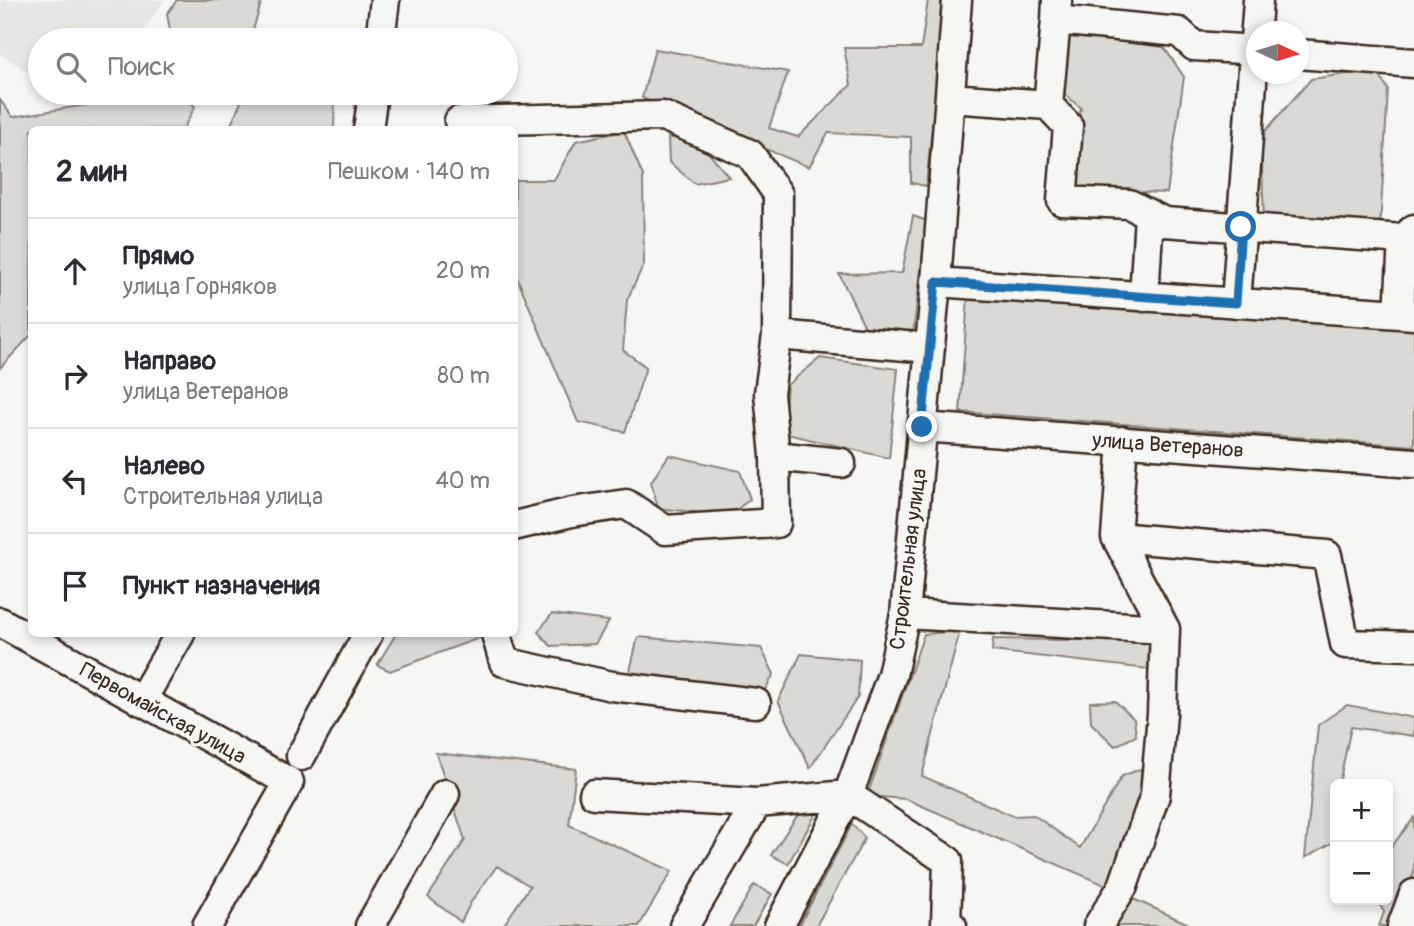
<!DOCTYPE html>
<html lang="ru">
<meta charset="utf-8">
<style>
body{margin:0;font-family:Pangolin,sans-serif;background:#f7f7f7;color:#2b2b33}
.controls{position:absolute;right:21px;bottom:21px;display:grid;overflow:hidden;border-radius:10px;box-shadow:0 4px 10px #0003}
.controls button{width:63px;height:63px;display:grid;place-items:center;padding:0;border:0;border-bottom:2px solid #e1e1e2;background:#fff;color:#2b2b33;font:35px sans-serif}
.compass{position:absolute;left:1246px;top:21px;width:63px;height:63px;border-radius:50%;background:#fff;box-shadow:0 4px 10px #0003;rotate:94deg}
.stop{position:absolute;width:21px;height:21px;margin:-16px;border:5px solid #1f6fb2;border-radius:50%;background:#fff}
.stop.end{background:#1f6fb2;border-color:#fff;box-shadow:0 2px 7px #0008}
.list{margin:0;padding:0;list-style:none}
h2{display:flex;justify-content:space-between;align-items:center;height:91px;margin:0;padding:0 28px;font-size:30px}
h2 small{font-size:23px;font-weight:400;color:#7c7c81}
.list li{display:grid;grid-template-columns:46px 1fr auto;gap:21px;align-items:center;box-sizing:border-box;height:105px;padding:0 28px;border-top:2px solid #e1e1e2}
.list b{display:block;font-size:26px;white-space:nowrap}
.list p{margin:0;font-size:23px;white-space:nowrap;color:#7c7c81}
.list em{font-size:23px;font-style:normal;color:#7c7c81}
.icon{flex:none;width:38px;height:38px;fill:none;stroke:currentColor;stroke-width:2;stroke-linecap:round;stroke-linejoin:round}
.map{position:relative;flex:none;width:1414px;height:926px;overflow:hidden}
.search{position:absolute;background:#fff;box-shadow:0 4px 10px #0003;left:28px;top:28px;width:490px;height:77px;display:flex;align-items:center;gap:18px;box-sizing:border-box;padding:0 24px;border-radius:38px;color:#7c7c81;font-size:26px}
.panel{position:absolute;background:#fff;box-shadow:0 4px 10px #0003;left:28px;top:126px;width:490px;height:511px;border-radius:10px}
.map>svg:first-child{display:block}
</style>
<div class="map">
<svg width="1414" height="926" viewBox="0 0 1414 926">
<rect width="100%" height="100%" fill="#f6f6f2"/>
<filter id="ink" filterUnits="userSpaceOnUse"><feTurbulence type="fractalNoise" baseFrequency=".0143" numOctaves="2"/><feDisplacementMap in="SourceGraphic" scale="14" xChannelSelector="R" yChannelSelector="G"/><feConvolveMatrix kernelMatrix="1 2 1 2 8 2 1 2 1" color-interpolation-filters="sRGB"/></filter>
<g filter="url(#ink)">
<!-- built -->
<path fill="#e8e7e2" d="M1,0H165L137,40H40V80L0,54Z"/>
<!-- green -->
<path fill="#dad9d3" stroke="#8a8278" stroke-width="2" d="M177,0H262L250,40H172L167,14Z
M928,0H945L926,186L911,183V137L828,133L809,167L642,98L655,49L788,72L769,128L798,137L851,85L844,48H921Z
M1064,37H1083L1164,47L1184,77L1167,193L1074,190L1076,130L1081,108L1057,88Z
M1376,70L1388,89L1380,227L1264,222L1261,136L1311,79Z
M116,93H184L195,107L183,129L32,130L31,335L0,368V100L13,117L104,102Z
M245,93H335L334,129H229Z
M624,131L643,176L644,264L627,300L623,350L646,367L625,432L578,422L515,273V180H554L576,141Z
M668,137L702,145L729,177L695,184L669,162Z
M913,216L927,221L913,334L865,327L839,274L902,273Z
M968,296L1414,325V446L960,412Z
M820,358L898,369L889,458L783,433L787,385Z
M669,455L740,471L750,499L729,516L658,508L651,482Z
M552,614L609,621L595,644L551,646L538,632Z
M960,631L922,776L1013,816L1034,815L1080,848L1122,776L1151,765L1114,889L906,799L867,796L924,634Z
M396,634H478L479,638L390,671L377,665Z
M638,637L761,648L774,674L763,693L629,675Z
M993,639L1152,641L1148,669L992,651Z
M801,654L860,660L858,697L810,768L778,701Z
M1115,701L1134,719L1136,736L1115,746L1091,723L1090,702Z
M1347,705L1414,718V736L1351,727L1339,784H1335L1332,820L1335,823V841L1305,858L1318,725Z
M436,753L576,769L569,825L672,871L639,926H503L530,886L497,866L471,902L461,922L428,897L465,840Z
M803,807L817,812L788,864L771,855Z
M1414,818V872L1393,926H1379L1384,912L1377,900H1388V851Z
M852,824L865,838L816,926H799Z
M754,885L772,894L753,926H730Z
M1129,897L1193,926H1112Z"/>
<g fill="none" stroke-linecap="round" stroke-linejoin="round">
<defs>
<path id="minor" d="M1057,0L1056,20L1179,32L1194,46L1256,50
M1056,20L1048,105L1068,126L1062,201L1129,204L1164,222L1403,239L1414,229
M380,40L385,0
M1298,54L1414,63
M950,98L1048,105
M459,121L663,116L750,154L778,194L777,335L930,348
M368,130L373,93
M936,282L1414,315
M1144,297L1149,215
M1236,303L1258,0
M1399,314L1403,239
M922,427L1414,463
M775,456L841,463
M514,526L572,512L626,504L665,530L776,523L775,456L769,393L777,335
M1116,537L1123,441
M905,614L1165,629L1116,537L1327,555L1345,644L1414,646
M0,622L289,782L207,926
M496,634L504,662L612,686L756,703
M141,701L180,634
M301,756L368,634
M594,794L757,803L848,795L948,861L946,924L952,926
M370,926L445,794
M684,926L757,803
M779,926L848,795L892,675L905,614L936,282L957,0
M1098,926L1123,886L1155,795L1162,714L1165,629
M1402,926L1414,894"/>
</defs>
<!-- minor casing -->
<use href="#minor" stroke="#3b2a1e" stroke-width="33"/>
<!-- minor -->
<use href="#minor" stroke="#f6f6f2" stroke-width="28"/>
</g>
</g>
<g fill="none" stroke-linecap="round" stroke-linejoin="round" filter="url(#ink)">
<!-- route -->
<path stroke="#1f6fb2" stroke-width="9" d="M922,427L936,282L1236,303L1241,227"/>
</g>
<g text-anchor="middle" stroke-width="6" stroke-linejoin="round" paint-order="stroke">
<!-- street labels -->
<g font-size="21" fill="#3b2a1e" stroke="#f6f6f2">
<text transform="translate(1168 445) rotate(4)" y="7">улица Ветеранов</text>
<text transform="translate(908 559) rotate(-83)" y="7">Строительная улица</text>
<text transform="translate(163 713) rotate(29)" y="7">Первомайская улица</text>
</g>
</g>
</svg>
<div class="controls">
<button>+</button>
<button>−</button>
</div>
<svg class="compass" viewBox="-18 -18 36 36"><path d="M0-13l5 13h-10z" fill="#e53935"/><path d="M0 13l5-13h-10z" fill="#7c7c81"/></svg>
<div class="stop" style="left:1241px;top:227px"></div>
<div class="stop end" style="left:922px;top:427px"></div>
<div class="search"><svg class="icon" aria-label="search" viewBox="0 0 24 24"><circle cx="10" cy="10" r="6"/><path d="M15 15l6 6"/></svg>Поиск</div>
<section class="panel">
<h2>2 мин<small>Пешком · 140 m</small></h2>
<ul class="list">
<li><svg class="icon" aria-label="ahead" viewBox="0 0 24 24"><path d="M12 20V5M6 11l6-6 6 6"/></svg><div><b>Прямо</b><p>улица Горняков</p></div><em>20 m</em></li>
<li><svg class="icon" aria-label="right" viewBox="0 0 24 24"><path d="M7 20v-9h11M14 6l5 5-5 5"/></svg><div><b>Направо</b><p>улица Ветеранов</p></div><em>80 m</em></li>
<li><svg class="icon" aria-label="left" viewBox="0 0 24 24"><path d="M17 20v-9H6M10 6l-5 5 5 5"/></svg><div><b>Налево</b><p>Строительная улица</p></div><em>40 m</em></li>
<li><svg class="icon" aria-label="arrive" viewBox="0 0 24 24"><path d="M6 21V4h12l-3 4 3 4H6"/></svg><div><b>Пункт назначения</b></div></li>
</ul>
</section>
</div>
